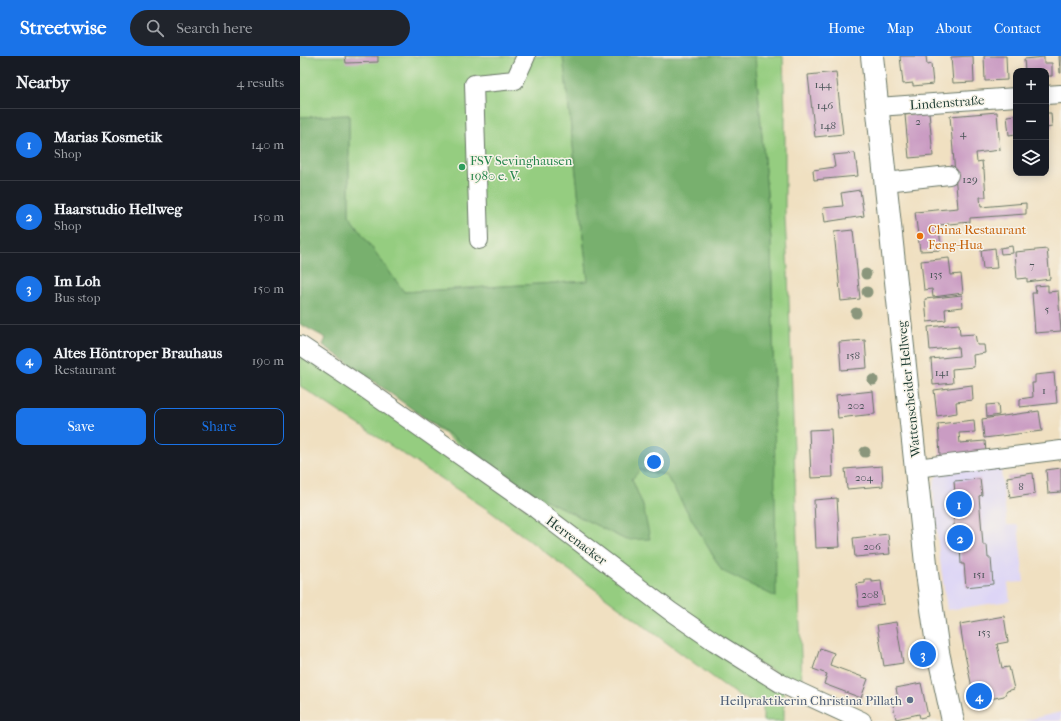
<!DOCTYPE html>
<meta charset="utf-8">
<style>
body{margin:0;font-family:"IM FELL French Canon",serif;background:#20242c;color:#f1f3f6}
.controls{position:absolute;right:12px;top:12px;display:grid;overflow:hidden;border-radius:8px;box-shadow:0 2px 10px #0003}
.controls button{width:36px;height:36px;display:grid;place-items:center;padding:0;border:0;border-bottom:1px solid #363941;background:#171b24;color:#f1f3f6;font:20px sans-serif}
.you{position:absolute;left:354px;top:406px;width:14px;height:14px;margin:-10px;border:3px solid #fff;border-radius:50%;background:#1a73e8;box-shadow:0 0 0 6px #1a73e833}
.badge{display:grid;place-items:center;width:26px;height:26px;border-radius:50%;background:#1a73e8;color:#fff;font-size:13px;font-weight:700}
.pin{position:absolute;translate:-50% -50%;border:2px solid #fff;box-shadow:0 1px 4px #0006}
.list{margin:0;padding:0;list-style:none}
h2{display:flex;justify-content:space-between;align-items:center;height:52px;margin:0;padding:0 16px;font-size:17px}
h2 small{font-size:13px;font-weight:400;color:#9ea1a6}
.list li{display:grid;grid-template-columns:26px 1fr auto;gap:12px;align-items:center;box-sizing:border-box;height:72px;padding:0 16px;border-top:1px solid #363941}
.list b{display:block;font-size:15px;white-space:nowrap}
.list p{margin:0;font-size:13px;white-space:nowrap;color:#9ea1a6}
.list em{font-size:13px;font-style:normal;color:#9ea1a6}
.actions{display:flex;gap:8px;padding:12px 16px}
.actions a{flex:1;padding:9px 0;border:1px solid #1a73e8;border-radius:8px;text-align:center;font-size:14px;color:#1a73e8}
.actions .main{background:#1a73e8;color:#fff}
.icon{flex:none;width:22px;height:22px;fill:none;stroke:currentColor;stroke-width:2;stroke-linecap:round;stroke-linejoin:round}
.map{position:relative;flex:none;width:761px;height:665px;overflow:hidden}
header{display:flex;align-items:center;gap:24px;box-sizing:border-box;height:56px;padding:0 20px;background:#1a73e8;color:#fff}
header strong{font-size:19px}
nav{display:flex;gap:22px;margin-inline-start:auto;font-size:14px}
.search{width:280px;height:36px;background:#20242c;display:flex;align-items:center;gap:10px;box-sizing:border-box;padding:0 14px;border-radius:22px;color:#9ea1a6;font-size:15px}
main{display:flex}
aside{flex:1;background:#171b24}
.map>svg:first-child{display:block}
</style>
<header>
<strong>Streetwise</strong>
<div class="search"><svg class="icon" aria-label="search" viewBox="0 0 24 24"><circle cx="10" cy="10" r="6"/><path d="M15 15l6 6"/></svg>Search here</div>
<nav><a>Home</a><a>Map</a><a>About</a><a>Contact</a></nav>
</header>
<main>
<aside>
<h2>Nearby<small>4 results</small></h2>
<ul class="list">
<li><span class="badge">1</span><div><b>Marias Kosmetik</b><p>Shop</p></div><em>140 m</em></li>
<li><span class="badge">2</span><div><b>Haarstudio Hellweg</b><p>Shop</p></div><em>150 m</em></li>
<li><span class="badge">3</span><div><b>Im Loh</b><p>Bus stop</p></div><em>150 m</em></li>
<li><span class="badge">4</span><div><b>Altes Höntroper Brauhaus</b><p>Restaurant</p></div><em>190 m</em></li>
</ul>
<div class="actions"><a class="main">Save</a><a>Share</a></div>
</aside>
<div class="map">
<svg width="761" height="665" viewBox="0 0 761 665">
<rect width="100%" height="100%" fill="#f7f3e8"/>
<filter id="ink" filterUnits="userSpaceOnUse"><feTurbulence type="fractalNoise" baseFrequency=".025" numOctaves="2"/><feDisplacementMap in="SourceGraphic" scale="8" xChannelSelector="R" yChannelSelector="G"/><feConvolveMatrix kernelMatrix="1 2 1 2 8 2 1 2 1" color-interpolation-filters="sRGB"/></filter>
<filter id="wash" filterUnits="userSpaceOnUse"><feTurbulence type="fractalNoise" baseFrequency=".012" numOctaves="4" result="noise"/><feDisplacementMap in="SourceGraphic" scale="16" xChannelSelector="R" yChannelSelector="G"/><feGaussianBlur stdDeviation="0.9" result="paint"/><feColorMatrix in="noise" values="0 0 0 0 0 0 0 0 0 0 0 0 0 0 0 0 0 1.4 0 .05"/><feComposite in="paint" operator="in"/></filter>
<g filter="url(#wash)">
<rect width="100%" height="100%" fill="#f0e0c1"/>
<!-- built -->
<path fill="#ddd5f6" d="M700,406L707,469H718L724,526L708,527L710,545L647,554L639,497L633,433L634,425L639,416Z
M761,656V665H722Z"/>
<!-- green -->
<path fill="#95cd80" stroke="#5a855a" d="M0,0H263L288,225L104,236L49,160V59L0,61Z
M455,0H483L485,55V163L488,216L502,630L436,596L181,407L119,358L240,441L326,484L343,450L332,423L339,414L366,419L422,515L474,329L471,183Z
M0,292L466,623V630L480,629L484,633V665H463V649L437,639L187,453L0,330Z"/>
<!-- forest -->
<path fill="#78b06e" stroke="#4c7651" d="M263,0H455L471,183L474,329L476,541L422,515L366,419L340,414L332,423L343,450L350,483L326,484L240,441L119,358L23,289L26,282L0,268V61L49,59V160L104,236L288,225Z"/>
<g id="blocks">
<!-- building -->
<path fill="#ca9cc3" d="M45,0H78V6L46,7Z
M600,0H626L627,9L631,8L633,28L613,30V27L603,28Z
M673,0L674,26L653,27L651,1Z
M684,0H706L707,24L685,25Z
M759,0H761V17H760Z
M744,1V7H752V20H746V15H725L724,3Z
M536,16L543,78L515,81L508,19Z
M629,56L633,100L609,102L605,59Z
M697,56L700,94L676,97L677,106L682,105L683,114H684L686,141H680L681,151L726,147V158L670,162V166L639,169L641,194L620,195L615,156L658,152L650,60Z
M746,57H751L752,71L746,72Z
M716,59V78L709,79L707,60Z
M555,97L558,120L514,124L513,114L535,111L533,99Z
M560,134L564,160L525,166L523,152L543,150L541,137Z
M553,174L560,243L541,245L534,176Z
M712,190L713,197L701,198L700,192Z
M695,192L697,212L683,213L681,194Z
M747,193L750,223L727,226V222L717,223L715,196Z
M649,202L651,219L661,218L663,237L633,241L632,233L624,234L621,205Z
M748,229V236L758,235L761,275L735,277L732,237H736L735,230Z
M662,239L663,251L645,253L646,264L627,266L625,243Z
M659,268L660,279L675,278L677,289H684L685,297L673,299L674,311L652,313L653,327L633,329L631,303L659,300L658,291L630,294L628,271Z
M565,284L567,312L541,314L539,286Z
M754,317L757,347L720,351V343L733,341L732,327H735V319Z
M672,329L673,344L656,346L657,357L637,360L634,334Z
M573,335L575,358L538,362L536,339Z
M698,348L699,359L687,361L686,349Z
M739,355L742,375L684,382L682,363Z
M674,364L675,376L659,377L660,387L685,385L686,396L641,401L640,399L638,368Z
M531,373L533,421L511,422L509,374Z
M582,410L583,430L547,433L545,413Z
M761,412V436L748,437L746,414Z
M733,417L735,438L710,442L707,421Z
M680,423L682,439L679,440L683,489H687L688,502H691L693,528L666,531L664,508H661L660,491L656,492L652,445H648V439L655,438L654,425Z
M537,442L540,491L516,492L514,444Z
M588,478L590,498L555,501L553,482Z
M565,524H572V526L581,525L584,548L559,551L556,528L565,527Z
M704,560L708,586L697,588L702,612L709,611L714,633L707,635L704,640L681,645L674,641L664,594L660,568Z
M596,566L603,607L584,610L577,569Z
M520,592L534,597L530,609L568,623L561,642L524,628L527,618L513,613Z
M621,627L628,660L620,662L619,658L596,663L593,649L599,648L596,632Z"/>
</g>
</g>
<g filter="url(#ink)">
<use href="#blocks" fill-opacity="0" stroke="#687665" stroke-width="1"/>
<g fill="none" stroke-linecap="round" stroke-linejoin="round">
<defs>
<path id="minor" d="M746,39L761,38
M578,51L716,41
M586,126L649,119
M179,184L174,28L215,24L226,0
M0,289L64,332L236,453L370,555L415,586L480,627L562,665
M616,412L761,394"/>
<path id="major" d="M572,0L627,517L638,596L653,665"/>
</defs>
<!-- minor casing -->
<use href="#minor" stroke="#687665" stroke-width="20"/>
<!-- major casing -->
<use href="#major" stroke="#687665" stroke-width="24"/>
<!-- minor -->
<use href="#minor" stroke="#fff" stroke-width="18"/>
<!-- major -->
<use href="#major" stroke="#fff" stroke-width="22"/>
</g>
<!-- trees -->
<g fill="#8a967c">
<circle cx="566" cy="218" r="5.5"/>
<circle cx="567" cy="236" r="5.5"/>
<circle cx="556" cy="257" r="5.5"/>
<circle cx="573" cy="324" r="5.5"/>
<circle cx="565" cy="396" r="5.5"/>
</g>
</g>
<!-- markers -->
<circle fill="#2e9e5b" stroke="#f7f3e8" stroke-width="1.5" cx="162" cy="111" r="4"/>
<circle fill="#e8710a" stroke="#f7f3e8" stroke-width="1.5" cx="620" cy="180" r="4"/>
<circle fill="#5c6f8a" stroke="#f7f3e8" stroke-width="1.5" cx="610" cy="644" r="4"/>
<g text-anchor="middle" stroke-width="3" stroke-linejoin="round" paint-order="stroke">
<!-- number labels -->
<g font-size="11" fill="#4a5558">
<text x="523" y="32">144</text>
<text x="525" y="53">146</text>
<text x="618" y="69">2</text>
<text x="528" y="73">148</text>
<text x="663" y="81">4</text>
<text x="670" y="127">129</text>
<text x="732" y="213">7</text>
<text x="636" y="222">135</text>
<text x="747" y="257">5</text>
<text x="553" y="303">158</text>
<text x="642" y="320">141</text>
<text x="744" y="338">1</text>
<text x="556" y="353">202</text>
<text x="564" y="425">204</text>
<text x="721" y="434">8</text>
<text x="572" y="494">206</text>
<text x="679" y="522">151</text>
<text x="570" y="542">208</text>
<text x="684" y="580">153</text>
</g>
<!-- street labels -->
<g font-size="13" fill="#1f3d34" stroke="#f7f3e8">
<text transform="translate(647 46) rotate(-4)" y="5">Lindenstraße</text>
<text transform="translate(608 333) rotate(-96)" y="5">Wattenscheider Hellweg</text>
<text transform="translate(277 484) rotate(37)" y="5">Herrenacker</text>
</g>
<!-- leisure labels -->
<g font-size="13" fill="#27864d" stroke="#f7f3e8" text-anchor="start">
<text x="170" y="109">FSV Sevinghausen<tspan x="170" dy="15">1980 e. V.</tspan></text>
</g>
<!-- food labels -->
<g font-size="13" fill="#c56008" stroke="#f7f3e8" text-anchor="start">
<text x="628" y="178">China Restaurant<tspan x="628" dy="15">Feng-Hua</tspan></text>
</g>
<!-- service labels -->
<g font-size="13" fill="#4e5e75" stroke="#f7f3e8" text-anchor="end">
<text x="602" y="649">Heilpraktikerin Christina Pillath</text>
</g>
</g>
</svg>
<div class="controls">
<button>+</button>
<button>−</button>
<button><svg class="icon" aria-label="layers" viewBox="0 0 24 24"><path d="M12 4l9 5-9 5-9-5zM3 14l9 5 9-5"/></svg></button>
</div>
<div class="you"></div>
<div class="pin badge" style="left:659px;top:448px">1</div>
<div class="pin badge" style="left:660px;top:482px">2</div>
<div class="pin badge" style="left:623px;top:598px">3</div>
<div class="pin badge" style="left:679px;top:640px">4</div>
</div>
</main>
